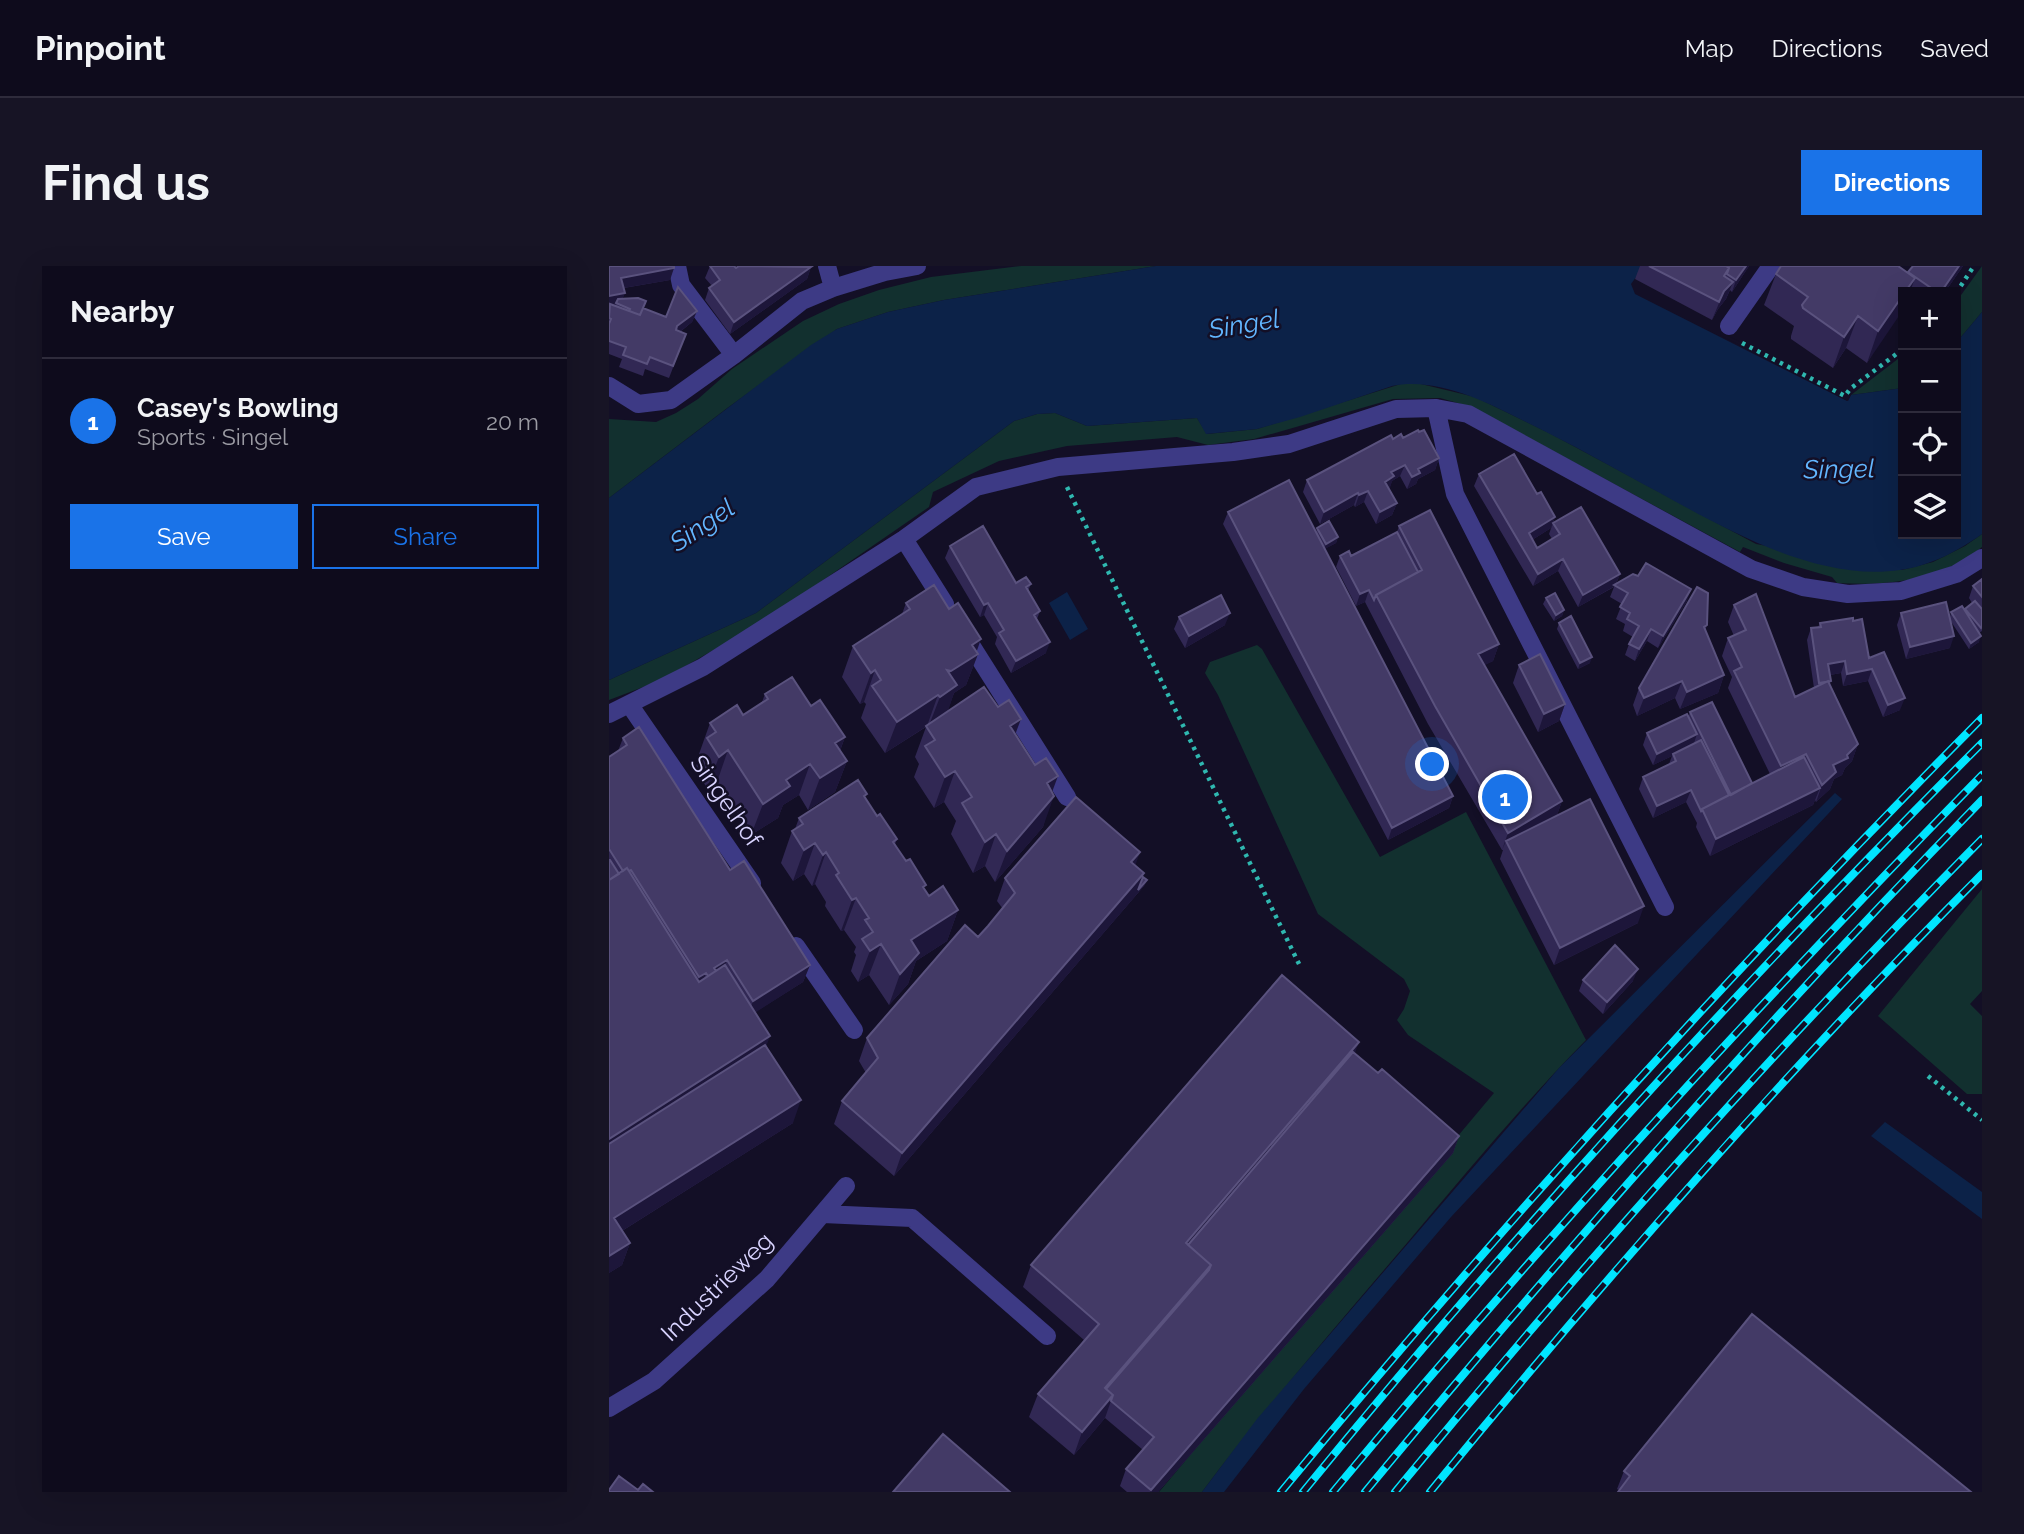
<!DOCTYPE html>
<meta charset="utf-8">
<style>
body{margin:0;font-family:Raleway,sans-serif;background:#171425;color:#f1f3f6}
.controls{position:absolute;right:21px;top:21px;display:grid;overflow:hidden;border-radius:0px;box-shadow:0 7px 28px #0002}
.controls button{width:63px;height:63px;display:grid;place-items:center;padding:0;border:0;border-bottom:2px solid #2e2b3b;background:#0e0b1c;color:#f1f3f6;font:35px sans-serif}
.you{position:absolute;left:824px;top:499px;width:24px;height:24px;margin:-18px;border:5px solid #fff;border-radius:50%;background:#1a73e8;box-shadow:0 0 0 10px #1a73e833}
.badge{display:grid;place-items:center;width:46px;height:46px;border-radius:50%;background:#1a73e8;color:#fff;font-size:23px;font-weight:700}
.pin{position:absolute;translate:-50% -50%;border:4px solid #fff;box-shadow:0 2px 7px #0006}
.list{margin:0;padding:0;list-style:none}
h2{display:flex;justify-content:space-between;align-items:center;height:91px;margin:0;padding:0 28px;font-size:30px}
h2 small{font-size:23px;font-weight:400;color:#9b9ba3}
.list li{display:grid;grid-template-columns:46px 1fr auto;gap:21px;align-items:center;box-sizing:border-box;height:126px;padding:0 28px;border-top:2px solid #2e2b3b}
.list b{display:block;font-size:26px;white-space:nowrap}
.list p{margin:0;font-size:23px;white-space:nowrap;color:#9b9ba3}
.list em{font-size:23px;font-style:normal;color:#9b9ba3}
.actions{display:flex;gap:14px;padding:21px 28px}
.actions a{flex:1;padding:16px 0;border:2px solid #1a73e8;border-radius:0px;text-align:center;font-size:24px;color:#1a73e8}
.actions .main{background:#1a73e8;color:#fff}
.icon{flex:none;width:38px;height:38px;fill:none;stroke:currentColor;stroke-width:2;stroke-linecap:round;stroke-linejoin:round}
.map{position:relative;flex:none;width:1373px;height:1226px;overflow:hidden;border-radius:0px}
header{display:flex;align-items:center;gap:42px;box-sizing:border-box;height:98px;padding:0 35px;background:#0e0b1c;border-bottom:2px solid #2e2b3b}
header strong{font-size:33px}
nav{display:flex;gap:38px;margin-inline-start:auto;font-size:24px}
.intro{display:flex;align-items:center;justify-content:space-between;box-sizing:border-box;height:168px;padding:0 42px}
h1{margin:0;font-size:49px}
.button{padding:18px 32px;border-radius:0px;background:#1a73e8;color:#fff;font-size:24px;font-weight:700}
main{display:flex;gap:42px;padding:0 42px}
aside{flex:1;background:#0e0b1c;border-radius:0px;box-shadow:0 7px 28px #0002}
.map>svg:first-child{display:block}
</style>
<header>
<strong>Pinpoint</strong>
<nav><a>Map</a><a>Directions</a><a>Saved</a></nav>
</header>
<div class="intro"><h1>Find us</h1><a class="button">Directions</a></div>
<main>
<aside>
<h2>Nearby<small></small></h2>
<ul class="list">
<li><span class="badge">1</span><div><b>Casey's Bowling</b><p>Sports · Singel</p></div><em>20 m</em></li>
</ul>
<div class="actions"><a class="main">Save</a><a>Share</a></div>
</aside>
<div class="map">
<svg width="1373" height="1226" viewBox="0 0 1373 1226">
<rect width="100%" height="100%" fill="#130f26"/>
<!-- green -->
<path fill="#12302f" d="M412,0H547L335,34L279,46L228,63L117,143L0,232V153L47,156L67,147L89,133L123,103L194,55L230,38L270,24L322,11Z
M1373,0V46L1347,77V36Z
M1294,89V122L1242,129Z
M795,117L812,118L866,131L942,168L1147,278L1293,304L1324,296L1356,280L1373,268V281C1332,315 1279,320 1228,317L1223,311L1175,297L1134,281L1131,286L863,141L831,132L784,133L645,173L599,179L568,171L458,180L390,195L324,226L320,241L152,357L50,415L0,434V414L147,347L405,155L428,148L446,147L478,160L588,152L598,168L648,163Z
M648,379L653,383L771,591L857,546L977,774C914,838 856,908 798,977C728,1059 658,1140 593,1226H550L885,827L799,769L788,754L795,743L801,725L795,713L709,648L609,429L596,407L601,396Z
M1373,623V725L1361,738L1373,750V828H1358L1269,750Z"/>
<!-- water -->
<path fill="#0c2248" d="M547,0H1035L1022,18L1026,28L1238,135L1242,129L1294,122V268H1347V77L1373,46V268C1349,285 1321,300 1291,304C1210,316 1120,265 1051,227C1006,203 961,177 915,155C875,135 828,111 783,120L691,151L648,163L597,168L588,152L478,160L446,147L428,148L405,155L147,347L0,414V232L202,79L228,63L279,46L335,34Z
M458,326L479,363L461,374L440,337Z
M1226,527L1233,533L842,951L695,1123L615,1226H593L648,1153L950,802Z
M1276,856L1373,926V953L1262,870Z"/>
<!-- pier -->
<path fill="#130f26" d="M1112,66L1237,131L1239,127L1242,129L1239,135L1111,69Z"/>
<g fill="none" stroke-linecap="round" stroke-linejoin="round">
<!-- path -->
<path stroke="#2fb8b0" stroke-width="4.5" stroke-dasharray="3.5 5" stroke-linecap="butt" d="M1347,27L1365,0
M1133,77L1236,130L1241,123L1294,83
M458,221L691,700
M1319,810L1373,854"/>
<!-- minor -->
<path stroke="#3d3a85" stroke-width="18" d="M68,0L72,19L125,89
M218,0L224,22
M1120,60L1162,0
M0,120L29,138L62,134L125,89L193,35L224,22L276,6L308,0
M827,142L846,228L1056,641
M295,273L336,338
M357,371L458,531
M20,438L143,617
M0,448L94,401L295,273L367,221L449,201L624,186L680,178L787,143L827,142L859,148L1142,303L1194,321L1239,328L1292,325L1347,308L1373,292
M187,680L245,764
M214,948L303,952L438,1070
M0,1142L45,1115L158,1013L237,920"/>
<defs>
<path id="rail" d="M672,1226C894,957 1127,700 1373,452
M694,1226C907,965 1135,715 1373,477
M724,1226C930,978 1147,740 1373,509
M756,1226C953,988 1157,755 1373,534
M786,1226C972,1000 1167,781 1373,573
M821,1226C996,1012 1178,804 1373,608"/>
</defs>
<!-- rail casing -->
<use href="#rail" stroke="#00e5ff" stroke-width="8"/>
<!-- rail -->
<use href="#rail" stroke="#130f26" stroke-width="5" stroke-dasharray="16" stroke-linecap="butt"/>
</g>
<!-- wall -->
<path fill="#312854" d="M0,0L61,14L15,22L16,27L13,33L57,51L88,45L83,56L71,66L77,68L60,112L36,103L34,110L10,101L13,93L0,88Z
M101,0L127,2L202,1L198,13L121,68L96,34L100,22L103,20L96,12Z
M1031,0H1140L1123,26L1121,24L1117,33L1109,43L1103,54L1026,13Z
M1354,0L1336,26H1307L1302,23L1258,97L1237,82L1224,102L1182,73V70L1185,60L1155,39L1167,8L1299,7Z
M794,172L830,192L826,204L809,213L807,218L798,223L791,210L783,215L780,223L788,237L783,249L767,258L755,236L746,241L745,239L711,258L694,226L698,214L784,173Z
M870,208L928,228L946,251L942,262L923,274L928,282L943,273L940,268L944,257L1011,308L1007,318L1078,335L1049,382L1038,375L1026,395L1016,389L1020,378L1024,371L1014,365L1016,358L1007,353L1013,338L1001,331L1005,321L969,341L949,305L924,320L865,220Z
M619,246L707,267L708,262L729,271L727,277L715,283L844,530L840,542L779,574L614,258Z
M790,260L890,378L884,395L875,399L953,535L948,549L1029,657L945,699L891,593L894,584H893L819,458L756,336L747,340L727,301L731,290H742L788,266Z
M341,280L407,317L422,318L419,325L431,345L428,353L437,387L402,407L386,378L388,371L375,349L371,351L336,292Z
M1373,313V365L1370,367V376L1360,383L1341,354V382L1297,393L1288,359L1292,347L1341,351L1342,346L1355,344L1363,337L1360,332L1364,320Z
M937,332L955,344L953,350L945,355L934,338Z
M297,337L367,386L369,388L357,419L345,427L338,446L406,469L443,526L434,561L386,616L376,600L364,607L342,568L347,555L335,536L325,542L305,511L310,498L306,491L317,461L276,487L252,452L257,438L255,436L251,438L233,411L244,380L293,348Z
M1125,339L1186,431L1205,422L1198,374L1202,362L1209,361L1211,357L1244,355L1260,392L1291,444L1274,451L1259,415L1234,420L1232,407L1221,409L1222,415L1221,418L1249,478L1243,495L1236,502L1233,509L1225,513L1221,523L1207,536L1206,534L1204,539L1101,590L1087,561L1088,557L1077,536L1044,552L1030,523L1034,511L1060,498L1063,490L1044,499L1034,479L1038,467L1079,451L1081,446L1143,517L1161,508L1119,422L1123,411L1113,390L1119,372L1125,370L1119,356Z
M570,351L616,359L576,382L565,363Z
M950,357L981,397L969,403L948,363Z
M1098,359L1096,365L1115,409L1109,427L1071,443L1066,432L1028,450L1024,439L1030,422Z
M910,399L956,438L950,455L929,466L904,417Z
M156,428L202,440L236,471L231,485L238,495L226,526L199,544L190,529L174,539L169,552L142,569L108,516L98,522L86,503L91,490L90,488L101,457L134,449L153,436Z
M14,472L121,604L201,699L194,716L146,746L184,857L13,965L21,977L13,999L0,1007V491L9,485Z
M256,533L268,550L288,573L286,578L320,630L349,644L338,675L307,695L299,718L280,739L260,709L249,716L242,705L247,689L245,686L247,681L235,664L232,665L216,640L217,636L206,618L203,620L195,608L184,615L172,597L183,565L186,563L190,552Z
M526,599L535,607L534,611L538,614L535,620L285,910L225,858L233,835L257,807L250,795L258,772L369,671L394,643L388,635L396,612Z
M974,714L1024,715L994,748L970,725Z
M746,787L769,807L850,870L844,887L549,1226H518L511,1220L517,1203L534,1184L496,1152L465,1189L420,1151L429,1128L475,1074L414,1021L422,999Z
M1015,1205L1362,1226L1010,1224L1008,1223Z"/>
<!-- shaded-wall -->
<path fill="#1d163a" d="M1137,0H1140L1123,26L1127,14Z
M1350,0H1354L1336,26H1332Z
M202,1L198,13L121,68L125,56Z
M65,2L61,14L8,23L12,12Z
M1306,12L1301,26H1296Z
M1124,16L1117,33L1109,43L1103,54L1115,25Z
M16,27L11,38L7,37L6,40L0,41V30Z
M1294,29V44L1258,97L1269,65Z
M88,45L83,56L63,72L68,60Z
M1249,50L1237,82L1224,102L1235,71Z
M830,192L826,204L809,213L807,218L798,223L803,211L809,203Z
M796,199L791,210L783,215L781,222L772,227L776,216L782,206Z
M759,225L755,236L746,241L750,229Z
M749,227L745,239L711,258L715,246Z
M788,237L783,249L767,258L771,246Z
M946,251L942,262L915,279L920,267Z
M729,271L727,277L714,284L717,278Z
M954,293L949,305L924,320L929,308Z
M1011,308L1006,320L969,341L974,329Z
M1082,323L1078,335L1049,382L1054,370Z
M760,324L756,336L747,340L751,328Z
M379,337L375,349L371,351L375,339Z
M955,344L953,350L945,355L947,349Z
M621,347L616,359L576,382L580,370Z
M1042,363L1038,375L1026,395L1030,383Z
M1345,370L1341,382L1297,393L1301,381Z
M1372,370L1370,376L1360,383L1362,377Z
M372,373L366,390L369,388L357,419L345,427L337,451L319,462L331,431L333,429L342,405L363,379Z
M441,376L437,387L402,407L407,395Z
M890,378L884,395L863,406L869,388Z
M983,391L981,397L969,403L971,397Z
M1236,395L1232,407L1215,410L1219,398Z
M1263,403L1259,415L1234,420L1238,408Z
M266,404L255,436L251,438L262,407Z
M1115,409L1109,427L1071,443L1078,426Z
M1073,415L1066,432L1028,450L1035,432Z
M329,429L318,460L276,487L288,456Z
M1296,432L1291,444L1274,451L1279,439Z
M956,438L950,455L929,466L935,448Z
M412,453L400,485L401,460Z
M1088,468L1084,480L1064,488L1063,490L1044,499L1048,488Z
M236,471L224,503L226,477Z
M1249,478L1243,495L1236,502L1233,509L1225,513L1221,523L1207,536L1213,519L1224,499Z
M119,484L108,516L98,522L110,491Z
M1197,488L1191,505L1166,518L1172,500Z
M238,495L226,526L199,544L211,512Z
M201,498L190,529L174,539L169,552L142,569L154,538L177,514Z
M346,505L335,536L325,542L336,511Z
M449,510L439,537L445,530L434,561L386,616L398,585L438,517Z
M1211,522L1204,539L1101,590L1107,573Z
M1082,524L1077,536L1044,552L1048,540Z
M844,530L840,542L779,574L783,562Z
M953,535L947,552L897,575L893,584L899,567Z
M387,568L376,600L364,607L376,576Z
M206,577L195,608L184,615L195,584Z
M217,586L206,618L203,620L214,589Z
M531,586L523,609L522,596Z
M535,607L529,624L538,614L535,620L285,910L293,887Z
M247,632L235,664L232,665L243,634Z
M1035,640L1029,657L945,699L951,682Z
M349,644L338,675L307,695L299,718L280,739L291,708L302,674Z
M272,678L260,709L249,716L261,685Z
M118,694L112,711L105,702Z
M201,699L194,716L138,752L144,735Z
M1029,703L1024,715L994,748L998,736Z
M97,707L91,724L84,729L90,711Z
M161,770L153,792L0,890V873Z
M750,776L742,798L575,982L577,977Z
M192,834L184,857L0,973L5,952Z
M850,870L844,887L549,1226H541Z
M21,977L13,999L0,1007V990Z
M602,999L594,1021L499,1132L496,1122Z
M504,1129L496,1152L465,1189L473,1166Z"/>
<!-- building -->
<path fill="#433a66" stroke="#5a527e" stroke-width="2" d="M0,0H65V2L12,12L16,27L0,30Z
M101,0H125L127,2L130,0L202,1L125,56L100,22L111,14Z
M1040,0H1117L1120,2L1115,10L1124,16L1115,25L1110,36Z
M1117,0H1137L1127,14L1118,8L1120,2Z
M1172,0H1289L1306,12L1296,26H1294V29L1269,65L1249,50L1235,71L1194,42L1193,39L1199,31L1167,8Z
M1304,0H1350L1332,26H1328L1299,6Z
M69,21L88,45L68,60L67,64L77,68L64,100L41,91L38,98L14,89L17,81L0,75V58L2,53L0,52L1,38L31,49L34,42L57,51Z
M29,32L37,35L31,49L20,45L21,43L7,37L9,33Z
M809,164L810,166L815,164L830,192L809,203L811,207L803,211L796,199L782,206L785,210L776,216L788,237L771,246L759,225L750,229L749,227L715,246L698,214L782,169L784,173L792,168L794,172Z
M905,188L928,228L932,226L946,251L920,267L928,282L951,268L944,257L972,241L1011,308L974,329L954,293L929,308L870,208Z
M680,214L844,530L783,562L619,246Z
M821,244L890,378L869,388L953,535L899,567L826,440L767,329L813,304L790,260Z
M720,255L729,271L717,278L708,262Z
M374,260L407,317L417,311L422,318L417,321L431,345L425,349L441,376L407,395L390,367L395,364L379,337L375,339L341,280Z
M788,266L809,306L767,329L765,334L760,324L751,328L731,290L740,285L742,290Z
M1037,297L1082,323L1054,370L1042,363L1030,383L1020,378L1030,360L1018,353L1021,347L1011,341L1019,327L1005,319L1024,308L1029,310Z
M1373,313V331L1364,320Z
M325,319L340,343L349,337L372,373L363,379L369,388L342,405L338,404L348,419L331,431L329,429L288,456L263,420L272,414L266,404L262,407L244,380L301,343L297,337Z
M1088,321L1099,327L1098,359L1095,361L1115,409L1078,426L1073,415L1035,432L1030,422Z
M946,327L955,344L947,349L937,332Z
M1147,328L1186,431L1219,415L1249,478L1238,489L1239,492L1224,499L1227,506L1213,519L1197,488L1172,500L1125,405L1133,401L1119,372L1137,364L1125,339Z
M612,329L621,347L580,370L570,351Z
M1366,335L1373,343V360L1372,362L1356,343Z
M1337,336L1345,370L1301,381L1292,347Z
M1353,340L1372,370L1362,377L1342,346Z
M962,350L983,391L971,397L950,357Z
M1244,352V355L1253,353L1260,392L1275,386L1296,432L1279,439L1263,403L1238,408L1236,395L1219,398L1222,415L1210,417L1202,362L1212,361L1211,357Z
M931,388L956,438L935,448L910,399Z
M183,411L202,440L211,434L236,471L226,477L238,495L211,512L201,498L177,514L181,520L154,538L119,484L110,491L98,472L107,466L101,457L128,439L134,449L159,433L156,428Z
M375,421L389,441L400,434L412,453L401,460L426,499L437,492L449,510L438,517L445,530L398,585L387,568L376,576L353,537L363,531L346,505L336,511L316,480L326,474L317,460Z
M1103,436L1143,517L1122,529L1081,446Z
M1078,448L1088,468L1048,488L1038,467Z
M30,461L121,604L135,595L201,699L144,735L118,694L105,702L107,705L99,710L97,707L90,711L22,604L20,605L18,602L14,605L0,583V491L18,479L14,472Z
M1092,474L1120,529L1093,543L1092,545L1082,524L1048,540L1034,511L1067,495L1064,488Z
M1195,491L1211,522L1107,573L1093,543Z
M249,514L258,528L255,530L268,550L271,548L288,573L284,576L297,595L301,593L317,619L314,621L320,630L334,620L349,644L302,674L310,687L291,708L272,678L261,685L253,673L264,666L256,654L260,652L247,632L243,634L227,609L230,607L217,586L214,589L206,577L195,584L183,565L194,558L190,552Z
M467,531L531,586L522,596L535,607L293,887L233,835L269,792L258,772L356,659L369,671L379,660L406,627L396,612Z
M981,533L1035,640L951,682L897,575Z
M0,594H1L10,608L0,614Z
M18,602L90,716L116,699L161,770L0,873V614Z
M534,611L538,614L529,624Z
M1006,679L1029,703L998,736L974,714Z
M673,709L750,776L577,977L602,999L496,1122L504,1129L473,1166L429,1128L490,1058L422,999Z
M156,779L192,834L5,952L21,977L0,990V878Z
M744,786L769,807L773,803L850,870L542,1224L517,1203L545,1171L502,1135L504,1129L497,1123L600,1004L602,999L579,979Z
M1143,1048L1362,1226H1009L1021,1210L1015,1205Z
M334,1168L401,1226H284Z
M10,1210L29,1224L34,1218L44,1226H0V1224Z"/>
<g text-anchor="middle" stroke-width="5" stroke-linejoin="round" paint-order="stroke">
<!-- street labels -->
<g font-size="24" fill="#d9d4ff" stroke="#130f26">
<text transform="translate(117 535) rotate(55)" y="8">Singelhof</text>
<text transform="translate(108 1021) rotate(-44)" y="8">Industrieweg</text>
</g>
<!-- water labels -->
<g font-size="26" font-style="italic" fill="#62b6ff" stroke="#130f26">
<text transform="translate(635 58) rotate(-9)" y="9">Singel</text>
<text transform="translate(1230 203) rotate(-1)" y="9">Singel</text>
<text transform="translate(93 259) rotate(-34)" y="9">Singel</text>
</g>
</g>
</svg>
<div class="controls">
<button>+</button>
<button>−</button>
<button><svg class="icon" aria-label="locate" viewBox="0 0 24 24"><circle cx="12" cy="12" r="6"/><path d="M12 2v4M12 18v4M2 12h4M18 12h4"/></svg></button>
<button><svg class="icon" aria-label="layers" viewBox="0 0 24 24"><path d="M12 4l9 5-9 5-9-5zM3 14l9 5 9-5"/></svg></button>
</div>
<div class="you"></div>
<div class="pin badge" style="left:896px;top:531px">1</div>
</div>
</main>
